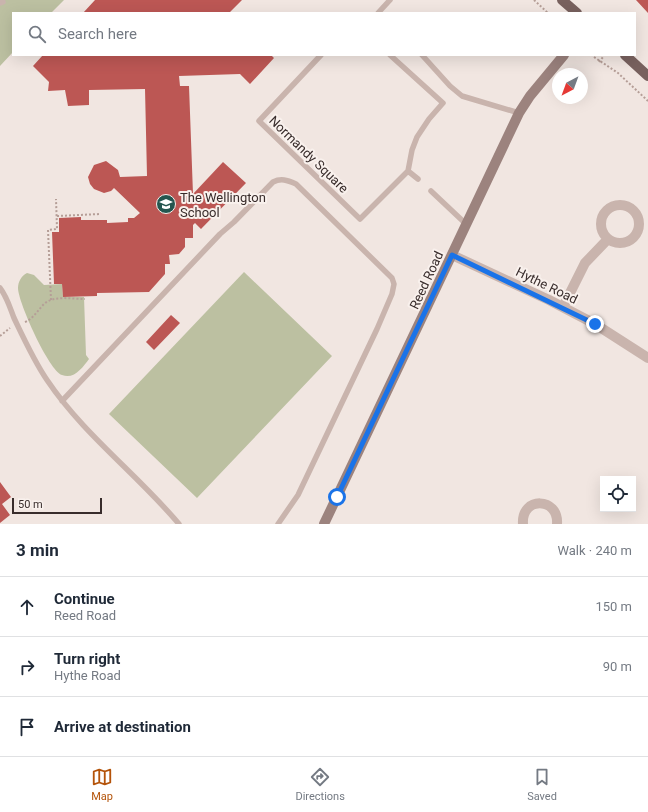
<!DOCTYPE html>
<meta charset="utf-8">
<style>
body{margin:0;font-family:Roboto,sans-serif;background:#f6f6f7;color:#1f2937}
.controls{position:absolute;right:12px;bottom:12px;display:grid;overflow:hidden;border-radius:0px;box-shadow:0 4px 16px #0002}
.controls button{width:36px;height:36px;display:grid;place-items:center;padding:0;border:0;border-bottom:1px solid #e0e1e3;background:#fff;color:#1f2937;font:20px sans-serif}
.compass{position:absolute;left:552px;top:68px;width:36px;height:36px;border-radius:50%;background:#fff;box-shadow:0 4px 16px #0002;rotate:221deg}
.scale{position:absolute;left:12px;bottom:10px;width:90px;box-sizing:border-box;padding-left:4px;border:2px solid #382c2b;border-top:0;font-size:11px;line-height:14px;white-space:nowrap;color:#382c2b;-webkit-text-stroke:3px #f9f1ed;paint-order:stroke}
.stop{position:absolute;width:12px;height:12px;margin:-9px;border:3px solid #1a73e8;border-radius:50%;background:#fff}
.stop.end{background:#1a73e8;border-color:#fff;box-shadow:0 1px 4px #0008}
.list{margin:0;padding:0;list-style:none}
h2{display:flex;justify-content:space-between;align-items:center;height:52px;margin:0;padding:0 16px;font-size:17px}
h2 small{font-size:13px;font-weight:400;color:#747a83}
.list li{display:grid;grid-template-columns:26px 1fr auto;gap:12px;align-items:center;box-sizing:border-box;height:60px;padding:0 16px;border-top:1px solid #e0e1e3}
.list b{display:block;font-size:15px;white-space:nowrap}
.list p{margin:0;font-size:13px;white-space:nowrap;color:#747a83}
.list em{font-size:13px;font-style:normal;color:#747a83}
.icon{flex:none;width:22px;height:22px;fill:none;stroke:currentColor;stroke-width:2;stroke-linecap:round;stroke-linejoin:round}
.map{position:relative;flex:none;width:648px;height:524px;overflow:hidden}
.search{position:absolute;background:#fff;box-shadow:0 4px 16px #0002;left:12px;right:12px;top:12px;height:44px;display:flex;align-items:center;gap:10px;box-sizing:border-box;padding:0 14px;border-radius:0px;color:#747a83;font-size:15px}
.sheet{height:232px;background:#fff}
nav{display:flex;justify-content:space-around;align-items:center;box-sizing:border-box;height:56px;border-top:1px solid #e0e1e3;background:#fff;font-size:11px;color:#747a83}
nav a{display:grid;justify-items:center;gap:2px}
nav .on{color:#b45309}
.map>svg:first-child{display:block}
</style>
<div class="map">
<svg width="648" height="524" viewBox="0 0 648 524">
<rect width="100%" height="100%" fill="#f1e6e1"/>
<!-- green -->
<path fill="#bcc0a1" d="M0,0H64L51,13H13V52L0,66Z
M244,272L332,356L197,498L109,414Z
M27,273L34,275L44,285L62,284L63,297H84L86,355L89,359C83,367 74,380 62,375C49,371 18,302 18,288C18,282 21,276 27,273Z"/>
<!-- building -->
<path fill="#bc5754" d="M95,0H242L229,13H83Z
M636,0H648V13Z
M43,55H271L274,58L250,84L240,74L179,76L180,86H189L193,194L223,162L246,183L201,229L195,223L193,225V238H185V247L179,254L169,255L170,264H165V274L149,292L97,293V296L63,297L62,284H54L52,232H59V218L81,217V220H107V223L128,222V218H134L140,213L114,188L111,191L104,193L94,189L90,184L88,177L94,165L106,161L118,170L120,177L147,176L145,89L89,90V105L68,106L65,90L48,91L49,82L33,66Z
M171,315L180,323L154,350L146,342Z
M0,482L11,497L2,504L10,515L0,523Z"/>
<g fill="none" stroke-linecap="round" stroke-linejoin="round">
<!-- path -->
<path stroke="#b59e97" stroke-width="2" stroke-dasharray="2 2" stroke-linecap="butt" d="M534,0L548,13
M594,57L618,73L648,101
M599,62L603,57
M57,216L100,214
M51,300L48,230L57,229L56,199
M25,322C34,318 37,311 44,304C54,295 72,299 85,299
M0,336L10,328"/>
<!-- lane -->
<path stroke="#c9b4ad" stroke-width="5.5" d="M0,3L3,2
M378,13L390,0
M321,55L259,121L360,219L408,171L412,150L417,137L429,119L443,103L390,55
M422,55L450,86L462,96L519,113
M408,171L418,179
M431,191L466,224
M0,288C7,297 10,308 14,318C24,339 34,361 47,380C84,435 137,474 179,524
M62,401L220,234L234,222L273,182C281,178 287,180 296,184L392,278L394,284L392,294L377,329L298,495L278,524"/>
<!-- street -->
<path stroke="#c9b4ad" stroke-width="10" d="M601 224a19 19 0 1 1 38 0a19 19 0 1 1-38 0Z
M452,255L549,300L595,324L648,358
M563,307L585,263L608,239
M523,524C521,496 559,497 557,524"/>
<!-- secondary -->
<path stroke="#9c837e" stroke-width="10" d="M324,524L519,113L530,96L564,55"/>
<!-- primary -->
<path stroke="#78615e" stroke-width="10" d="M562,0L577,13
M625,55L648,76"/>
</g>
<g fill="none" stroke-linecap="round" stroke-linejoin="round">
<!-- route -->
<path stroke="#1a73e8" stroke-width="5" d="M337,497L452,255L595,324"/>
</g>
<!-- icons -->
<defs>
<symbol id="school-disc" viewBox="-11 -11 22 22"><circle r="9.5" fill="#24564f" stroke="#f9f1ed"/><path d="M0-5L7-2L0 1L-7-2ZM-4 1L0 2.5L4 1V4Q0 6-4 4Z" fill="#fff"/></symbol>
</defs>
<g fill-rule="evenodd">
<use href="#school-disc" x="155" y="193" width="22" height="22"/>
</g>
<g text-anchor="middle" stroke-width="4" stroke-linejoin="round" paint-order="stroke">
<!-- street labels -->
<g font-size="13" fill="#382c2b" stroke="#f9f1ed">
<text transform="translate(309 154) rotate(44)" y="5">Normandy Square</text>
<text transform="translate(426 280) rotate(-65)" y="5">Reed Road</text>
<text transform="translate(547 285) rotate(26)" y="5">Hythe Road</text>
</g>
<!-- poi labels -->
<g font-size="13" fill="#382c2b" stroke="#f9f1ed" text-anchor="start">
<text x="180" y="202">The Wellington<tspan x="180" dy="15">School</tspan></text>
</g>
</g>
</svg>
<div class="controls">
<button><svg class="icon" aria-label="locate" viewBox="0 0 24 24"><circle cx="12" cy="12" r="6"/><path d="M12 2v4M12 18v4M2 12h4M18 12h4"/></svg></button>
</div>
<svg class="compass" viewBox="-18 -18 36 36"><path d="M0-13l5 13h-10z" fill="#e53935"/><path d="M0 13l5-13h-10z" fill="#747a83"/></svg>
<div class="scale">50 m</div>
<div class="stop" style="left:337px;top:497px"></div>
<div class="stop end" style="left:595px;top:324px"></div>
<div class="search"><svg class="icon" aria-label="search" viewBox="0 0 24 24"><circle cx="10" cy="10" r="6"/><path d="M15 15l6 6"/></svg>Search here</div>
</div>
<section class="sheet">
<h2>3 min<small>Walk · 240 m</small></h2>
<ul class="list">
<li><svg class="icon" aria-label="ahead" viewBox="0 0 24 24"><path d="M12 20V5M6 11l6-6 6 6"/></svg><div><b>Continue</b><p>Reed Road</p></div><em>150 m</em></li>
<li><svg class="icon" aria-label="right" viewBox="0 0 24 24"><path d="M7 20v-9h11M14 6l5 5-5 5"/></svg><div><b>Turn right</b><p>Hythe Road</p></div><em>90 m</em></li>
<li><svg class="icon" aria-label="arrive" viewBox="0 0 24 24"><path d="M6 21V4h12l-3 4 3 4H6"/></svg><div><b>Arrive at destination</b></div></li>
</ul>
</section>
<nav>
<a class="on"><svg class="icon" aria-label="map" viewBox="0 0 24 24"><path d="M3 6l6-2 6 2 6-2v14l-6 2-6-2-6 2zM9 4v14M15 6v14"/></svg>Map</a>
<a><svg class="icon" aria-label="directions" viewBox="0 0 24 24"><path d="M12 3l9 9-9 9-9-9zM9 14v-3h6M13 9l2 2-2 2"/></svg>Directions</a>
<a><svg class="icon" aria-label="saved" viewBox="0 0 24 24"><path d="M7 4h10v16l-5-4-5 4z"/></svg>Saved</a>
</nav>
